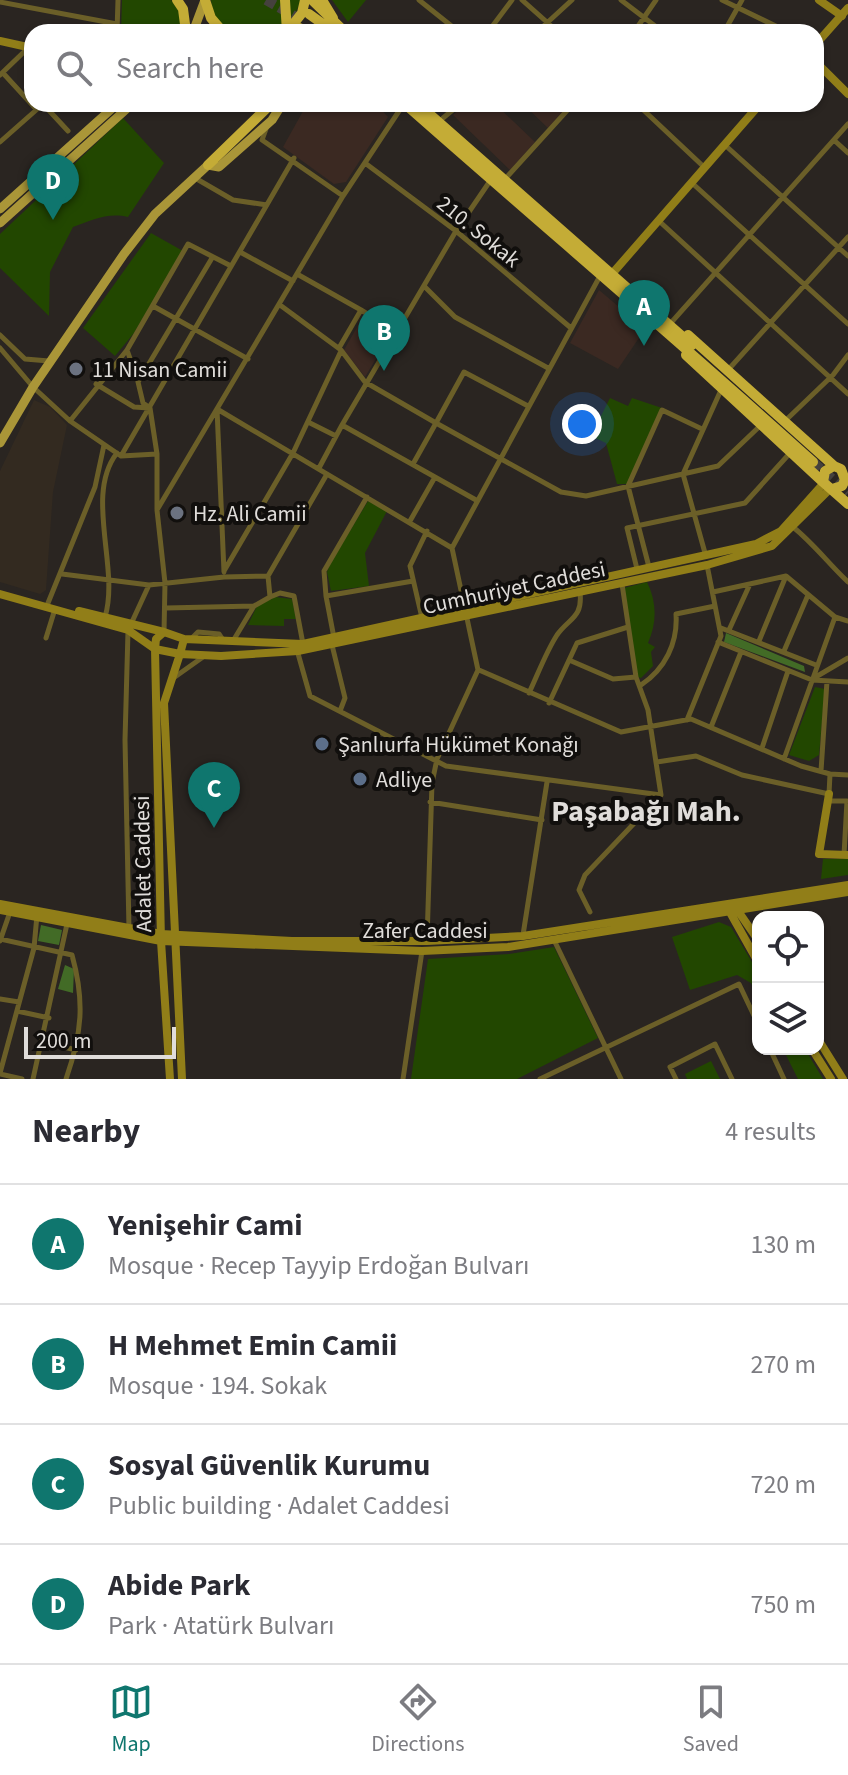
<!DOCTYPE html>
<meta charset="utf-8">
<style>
body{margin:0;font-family:"Source Sans 3",sans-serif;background:#f2f2f3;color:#2b2b33}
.controls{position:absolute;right:24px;bottom:24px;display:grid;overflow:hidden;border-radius:16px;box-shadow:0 2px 6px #0004}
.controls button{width:72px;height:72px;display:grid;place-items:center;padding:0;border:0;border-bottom:2px solid #e1e1e2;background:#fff;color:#2b2b33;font:40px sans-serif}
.scale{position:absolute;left:24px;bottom:20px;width:152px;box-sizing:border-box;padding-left:8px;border:4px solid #e0ddda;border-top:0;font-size:22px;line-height:28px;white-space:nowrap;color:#e0ddda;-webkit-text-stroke:6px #110f0d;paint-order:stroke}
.you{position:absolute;left:582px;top:424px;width:28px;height:28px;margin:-20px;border:6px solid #fff;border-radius:50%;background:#1a73e8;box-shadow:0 0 0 12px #1a73e833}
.badge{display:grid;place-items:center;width:52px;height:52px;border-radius:50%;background:#0f766e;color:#fff;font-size:26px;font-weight:700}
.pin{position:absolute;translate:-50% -66px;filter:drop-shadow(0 2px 4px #0008)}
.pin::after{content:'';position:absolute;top:42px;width:28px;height:24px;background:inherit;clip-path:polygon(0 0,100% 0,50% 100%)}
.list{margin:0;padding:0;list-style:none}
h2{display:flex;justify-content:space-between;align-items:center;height:104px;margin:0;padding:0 32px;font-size:34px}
h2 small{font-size:26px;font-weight:400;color:#7c7c81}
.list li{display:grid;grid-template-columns:52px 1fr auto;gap:24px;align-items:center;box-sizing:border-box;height:120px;padding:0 32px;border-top:2px solid #e1e1e2}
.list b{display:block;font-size:30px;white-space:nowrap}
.list p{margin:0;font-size:26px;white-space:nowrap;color:#7c7c81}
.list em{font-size:26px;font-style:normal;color:#7c7c81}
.icon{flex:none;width:44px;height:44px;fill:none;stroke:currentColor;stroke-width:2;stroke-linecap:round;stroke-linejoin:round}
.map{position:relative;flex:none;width:848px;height:1079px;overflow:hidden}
.search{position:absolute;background:#fff;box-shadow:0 2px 6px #0004;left:24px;right:24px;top:24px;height:88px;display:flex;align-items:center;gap:20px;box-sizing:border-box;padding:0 28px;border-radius:24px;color:#7c7c81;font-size:30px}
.sheet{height:584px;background:#fff}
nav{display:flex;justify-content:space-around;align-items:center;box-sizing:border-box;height:112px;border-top:2px solid #e1e1e2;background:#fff;font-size:22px;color:#7c7c81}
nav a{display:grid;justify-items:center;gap:4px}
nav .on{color:#0f766e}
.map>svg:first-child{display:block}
</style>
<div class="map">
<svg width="848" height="1079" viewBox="0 0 848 1079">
<rect width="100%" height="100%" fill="#2a2521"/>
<!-- built -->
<path fill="#332a20" d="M34,400L50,407L67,425L53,492L46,590L40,594L0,582V471Z"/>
<!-- education -->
<path fill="#3b2922" d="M307,104H376L388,117L346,182L334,184L283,147Z
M465,104H495L535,142L510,170L453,115Z
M523,104H570L548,128Z
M599,290L645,329L618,369L570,343Z
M360,322L389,337L365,377L344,350Z"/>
<!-- green -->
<path fill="#224700" d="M122,0H171L179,10L183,32H121Z
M211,0H301V1L295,14L276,32C248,32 214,36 211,0Z
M332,0H366L348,22Z
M123,118L164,163L128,217C108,212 92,220 73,227L50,272L49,316L0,268V234Z
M151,233L183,251L134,333L115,356L83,328Z
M610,398L628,406L632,398L662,408L628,484H617L606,443L591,436Z
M368,501L387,511L365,553L369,586L331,591L327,572L330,564Z
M647,582C657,602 657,623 648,643L655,647L651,652L653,666L641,678L637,677L624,588Z
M275,597L292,599L296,619H284V626L248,625L257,606Z
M815,687L825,689L819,755L809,761L789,755Z
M823,859H848V875L821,879Z
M719,922L731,927L758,972V998L751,983L737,975L690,990L672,937Z
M554,947L598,1038L517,1079H411L428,959L509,954Z
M783,1049H805L823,1079H798Z
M711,1061L720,1079H687L685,1074Z"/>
<!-- forest -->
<path fill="#426b26" d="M726,633L804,666L805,672L724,642Z
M41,925L62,930L59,945L38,941Z
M65,965L74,969L73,993L58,989Z"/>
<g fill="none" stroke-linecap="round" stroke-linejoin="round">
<!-- highway-tunnel -->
<path stroke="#45413d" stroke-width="10" stroke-dasharray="10 5" stroke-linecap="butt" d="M266,0L305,22
M813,462L848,493"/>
<!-- street -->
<path stroke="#6b5f28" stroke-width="5" d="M419,0L459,32
M522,0L558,32
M621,0L663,32
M722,0L788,32
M0,2L117,24
M117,32L118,0
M488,32L512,0
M537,32L572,0
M634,32L656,0
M724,32L742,0
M3,73L36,109
M0,75L28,48
M43,104L68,131
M637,104L705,168
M443,118L460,104
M266,129L262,140L343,196
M835,141L848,153
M0,142L43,104
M726,146L848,256
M365,163L456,231L571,328
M195,178L233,200L267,205
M505,179L573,104
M692,183L848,324
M659,221L848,394
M240,252L293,281
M297,274L361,310
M425,287L455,317L548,368
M280,305L341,350L365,382L436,423L464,372L528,406
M153,306L248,359
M669,325L848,124
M0,335L25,359L49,361
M0,348L33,387L70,421L121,456L157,454
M339,348L361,310L397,332
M127,350L138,381
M728,370L848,237
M96,384L134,407L149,408
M786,420L833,375L848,355
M70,421L127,350L188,244L231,266
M308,422L336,436
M342,425L456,231L490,181
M121,456L294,158
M413,464L436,423L561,492L586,496L718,466L761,425
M319,468L342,425L476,500
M367,497L324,571L326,596L413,581
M157,509V454L150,408L143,403L138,382L212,258
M410,521L435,477
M793,527C814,544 828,563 848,582
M705,553L683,474L721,390
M649,567L628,486L662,410L702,429
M637,569L627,528L745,503L790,453
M224,571L293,453L341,351
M224,572L217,409L452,548
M62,574L149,585L224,577L268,576L270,597L254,606L233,641
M268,576L327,474
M713,592L786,576L835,617L848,621
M326,596L334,638
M270,597L280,593L294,596L303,644
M48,603L95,487L104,445
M166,608L254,606
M105,617C120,568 84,495 117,453
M422,618L410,566L427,531
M131,624L149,585
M721,628L816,665
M729,630L750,584
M128,631L125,740L129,929
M164,632L165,583L157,510L343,196L401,108
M46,638L55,609
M191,639L198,632L219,634L223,640
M759,641L786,576
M718,642L812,680L848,682
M332,645L345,698L340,711
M297,650L310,696L446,766L661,795
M784,651L808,595
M569,660L613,679L636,677
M479,670L621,732L691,719L801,766L830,774L848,775
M814,678L848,658
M172,679L203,657
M641,685C665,669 678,643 676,614L715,606
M529,693C538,674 546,652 557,635C569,618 583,618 580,592
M549,703L577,643L628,627
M687,720L721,636L707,565
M711,727L741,652
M762,748L788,671
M784,759L835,617
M657,762L696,756L742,775L829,794L830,774
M821,771L827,681
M828,801H847
M430,802L542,820
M844,855L847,801
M590,912L579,890L585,875L661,795L648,710L636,677L622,584
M523,935L547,782
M0,939L72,955C85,1002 82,1033 66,1079
M427,940L432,783L437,759L478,670L452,548L600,276
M554,940L621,1079
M0,941L10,912
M0,999L19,1002
M17,1011L49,1018
M44,1042L76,1050
M770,1049L784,1079
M0,1073L34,948L37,915
M0,1074L22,1079
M33,1079L67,924
M403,1079L422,951
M540,1079L739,984L758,1024
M676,1079L670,1067L715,1044L732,1079"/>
<!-- secondary -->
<path stroke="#917e18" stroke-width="8" d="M819,0L842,16
M0,41L32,48
M816,44L848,8
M816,62L848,94
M611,275L760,104
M0,594L128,630L155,649L161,941L170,1079
M79,611L164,632L184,639L180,654L155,649L156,639L164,632
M184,639L303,644L756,544L781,531L824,483
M829,794L819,854L848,855
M0,904L161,934L292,941H427L523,936L848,885
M727,907L758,962
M736,908L758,940
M0,910L161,941L422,951L508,947L848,892
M818,1039L843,1079
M812,1049L831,1079
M182,1079L164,703L180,654L221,656L298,651L707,565L772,546L831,488"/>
<!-- primary -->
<path stroke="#aa9638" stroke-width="9" d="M193,32L205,0
M0,209L117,104
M0,223L132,104
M0,443L33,387L124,254L155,214L208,165L219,167L272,120L282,104"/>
<!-- highway -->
<path stroke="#c4ac36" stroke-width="10" d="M177,0L183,9L186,32
M205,0L211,18L223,32
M312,0L345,32
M322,0L333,18
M309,14L334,32
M294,26L309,32
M287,32L302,13L305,0
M405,104C541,224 678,340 813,462
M418,104L692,345
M208,165L271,104
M688,335L834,466
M686,355L823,482
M832,489L842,486L845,480L841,469L834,466L825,471L823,482L848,504"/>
<!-- highway-bridge -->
<path stroke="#c4ac36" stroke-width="10" d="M285,0L287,32"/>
</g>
<!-- markers -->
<g fill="#6b7280" stroke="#110f0d" stroke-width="3">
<circle cx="76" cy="369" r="8"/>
<circle cx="177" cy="513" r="8"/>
</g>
<g fill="#5c6f8a" stroke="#110f0d" stroke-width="3">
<circle cx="322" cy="744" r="8"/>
<circle cx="360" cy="779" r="8"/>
</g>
<g text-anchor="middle" stroke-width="8" stroke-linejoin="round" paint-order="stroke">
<!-- street labels -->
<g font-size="22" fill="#e0ddda" stroke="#110f0d">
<text transform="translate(479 231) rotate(39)" y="8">210. Sokak</text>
<text transform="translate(514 587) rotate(-12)" y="8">Cumhuriyet Caddesi</text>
<text transform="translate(142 864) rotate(-91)" y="8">Adalet Caddesi</text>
<text x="425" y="938">Zafer Caddesi</text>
</g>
<!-- poi labels -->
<g font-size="22" fill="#e0ddda" stroke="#110f0d" text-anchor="start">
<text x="92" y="377">11 Nisan Camii</text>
<text x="193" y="521">Hz. Ali Camii</text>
<text x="338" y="752">Şanlıurfa Hükümet Konağı</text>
<text x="376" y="787">Adliye</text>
</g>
<!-- district labels -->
<g font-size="30" font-weight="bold" fill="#e0ddda" stroke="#110f0d">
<text x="646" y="821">Paşabağı Mah.</text>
</g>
</g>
</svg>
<div class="controls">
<button><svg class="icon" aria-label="locate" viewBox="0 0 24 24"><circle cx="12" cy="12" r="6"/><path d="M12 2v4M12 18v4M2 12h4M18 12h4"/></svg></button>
<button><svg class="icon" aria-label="layers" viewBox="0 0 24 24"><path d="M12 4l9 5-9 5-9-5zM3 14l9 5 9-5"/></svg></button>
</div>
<div class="scale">200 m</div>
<div class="you"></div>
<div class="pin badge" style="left:644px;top:346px">A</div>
<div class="pin badge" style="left:384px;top:371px">B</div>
<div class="pin badge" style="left:214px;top:828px">C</div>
<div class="pin badge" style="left:53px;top:220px">D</div>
<div class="search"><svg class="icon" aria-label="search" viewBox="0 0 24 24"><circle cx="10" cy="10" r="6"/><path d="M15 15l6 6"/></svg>Search here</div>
</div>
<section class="sheet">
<h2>Nearby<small>4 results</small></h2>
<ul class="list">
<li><span class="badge">A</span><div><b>Yenişehir Cami</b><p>Mosque · Recep Tayyip Erdoğan Bulvarı</p></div><em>130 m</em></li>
<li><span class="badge">B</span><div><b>H Mehmet Emin Camii</b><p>Mosque · 194. Sokak</p></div><em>270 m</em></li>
<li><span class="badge">C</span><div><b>Sosyal Güvenlik Kurumu</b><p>Public building · Adalet Caddesi</p></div><em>720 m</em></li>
<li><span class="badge">D</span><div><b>Abide Park</b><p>Park · Atatürk Bulvarı</p></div><em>750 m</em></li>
</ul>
</section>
<nav>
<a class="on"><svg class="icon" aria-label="map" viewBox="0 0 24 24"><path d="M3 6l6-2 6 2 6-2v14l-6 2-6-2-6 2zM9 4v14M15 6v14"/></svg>Map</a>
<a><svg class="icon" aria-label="directions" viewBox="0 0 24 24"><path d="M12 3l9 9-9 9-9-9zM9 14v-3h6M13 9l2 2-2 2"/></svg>Directions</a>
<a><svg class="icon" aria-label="saved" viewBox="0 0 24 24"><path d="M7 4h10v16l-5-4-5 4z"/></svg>Saved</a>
</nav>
